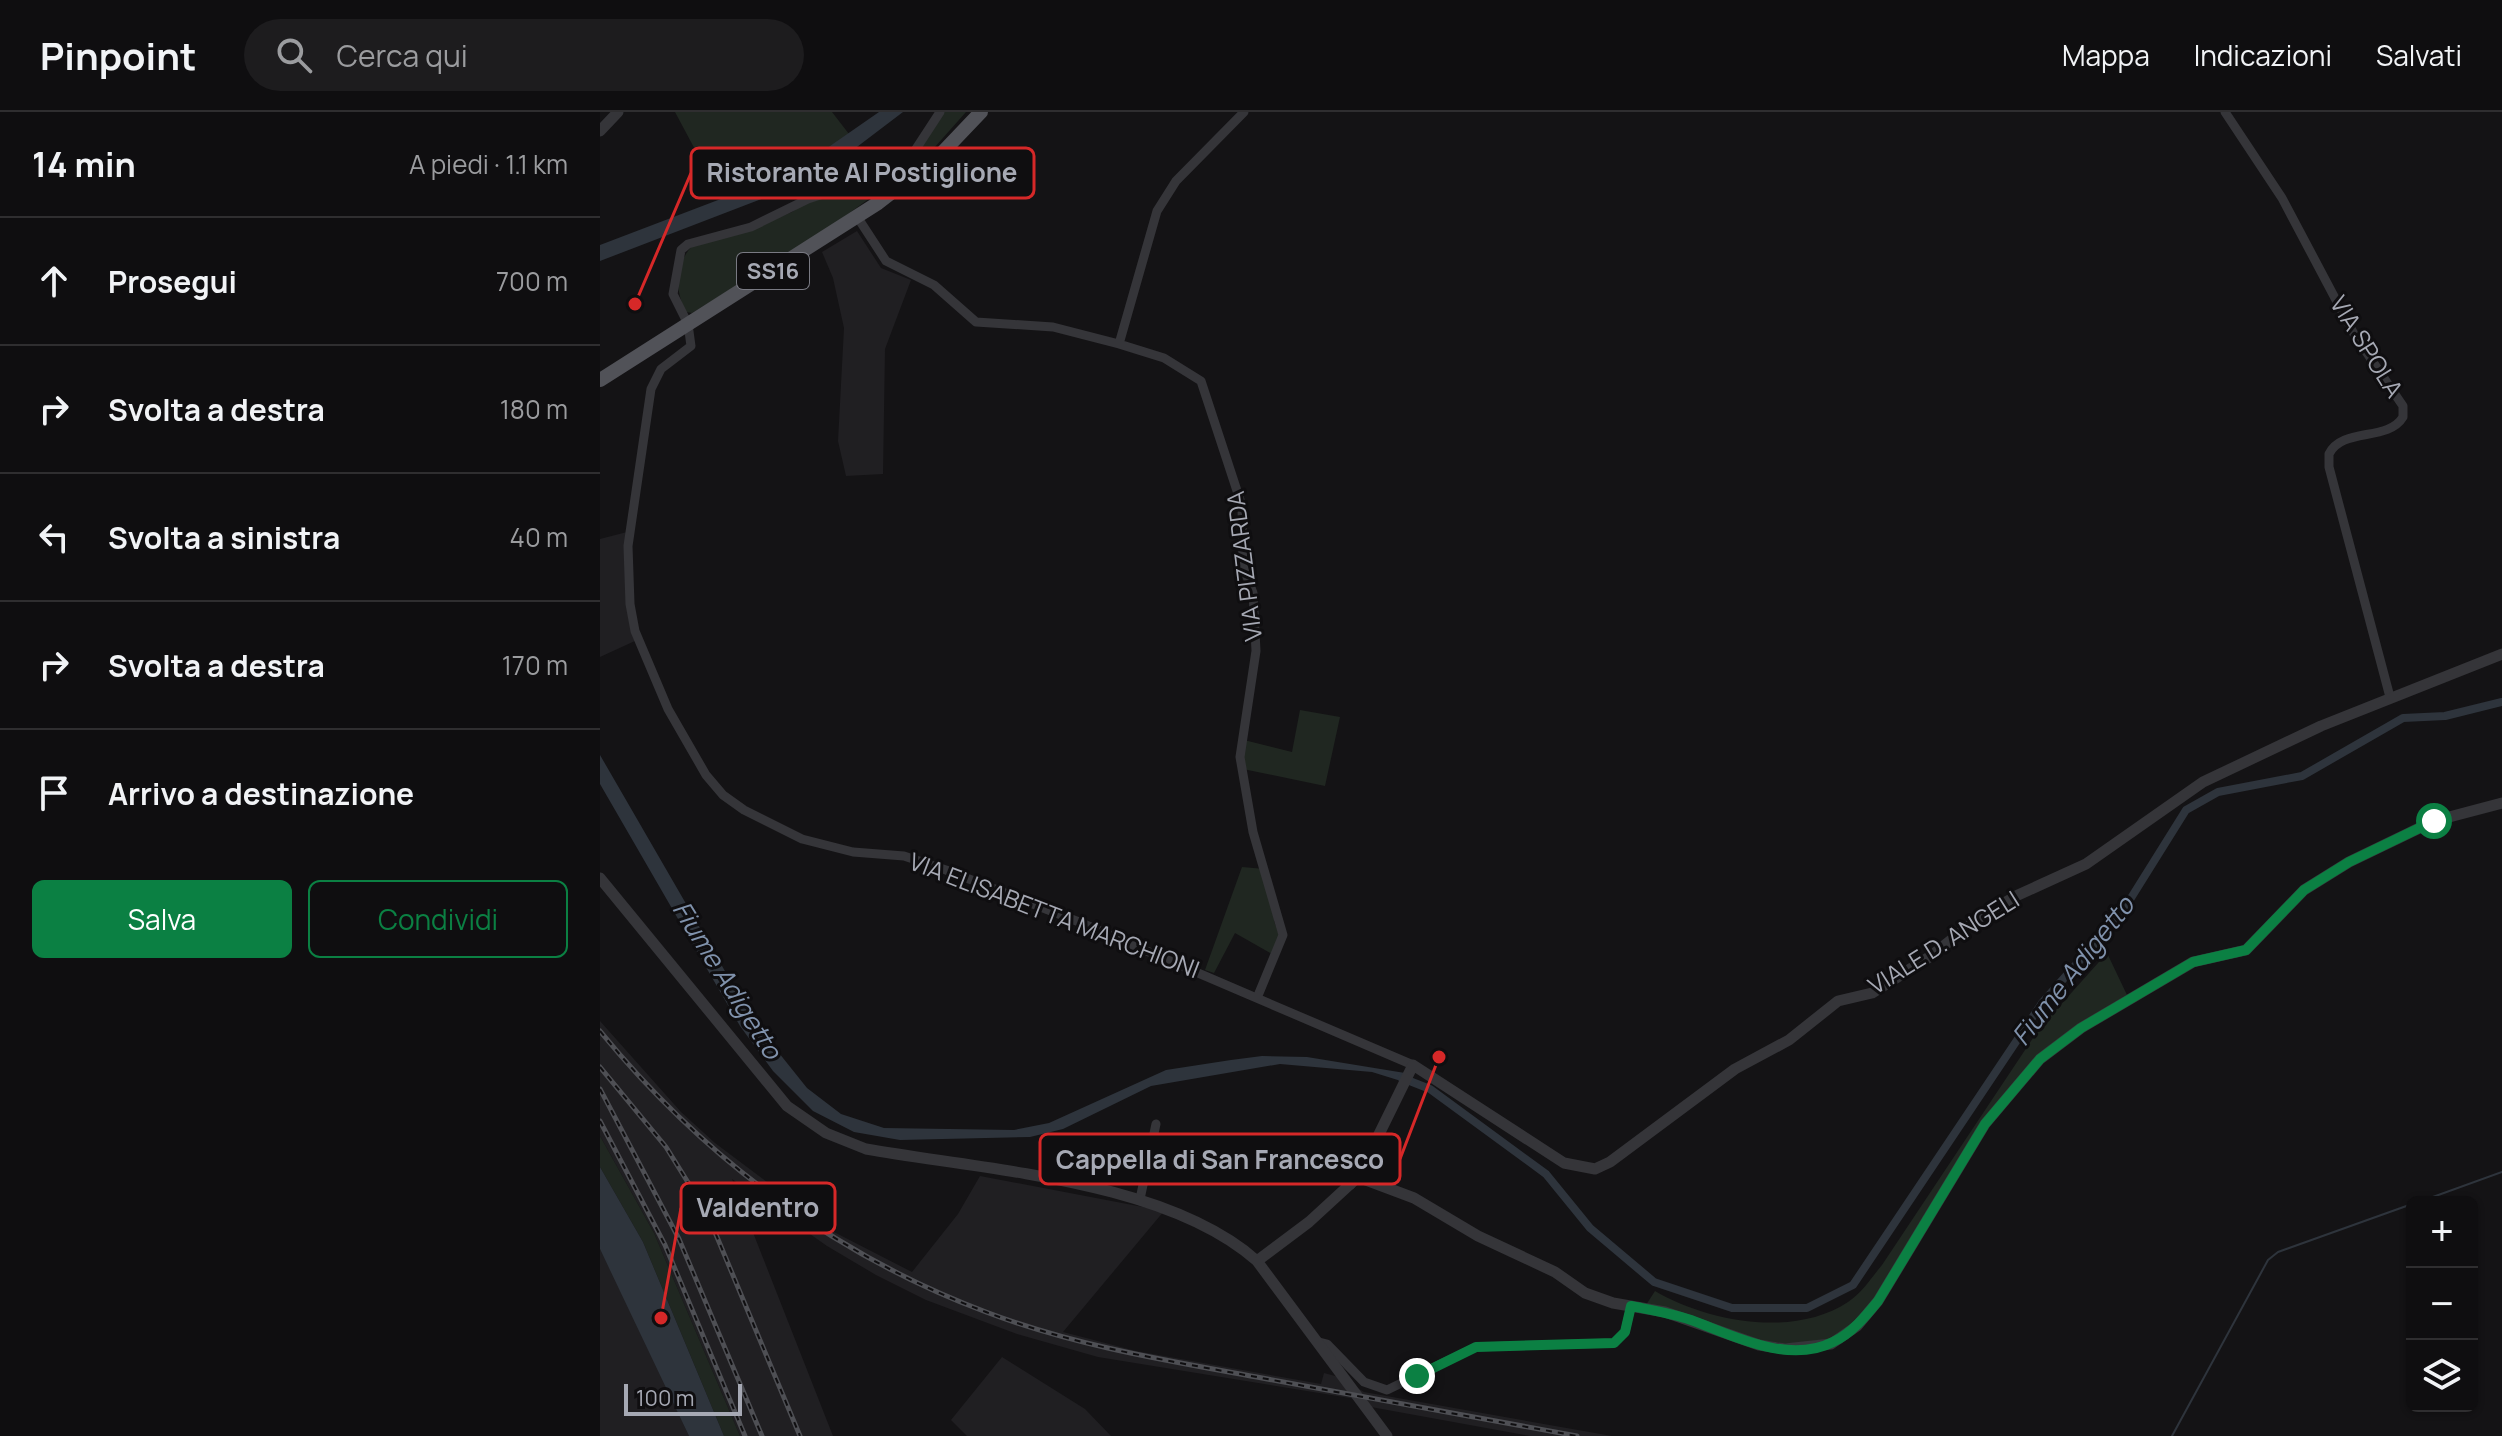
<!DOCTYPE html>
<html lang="it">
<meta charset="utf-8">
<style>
body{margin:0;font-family:Manrope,sans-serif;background:#1d1c1e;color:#f1f3f6}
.controls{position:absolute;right:24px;bottom:24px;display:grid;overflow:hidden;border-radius:12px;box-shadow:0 2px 6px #0004}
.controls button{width:72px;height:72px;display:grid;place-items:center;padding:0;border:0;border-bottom:2px solid #2f2e30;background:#0f0e10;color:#f1f3f6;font:40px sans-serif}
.scale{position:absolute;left:24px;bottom:20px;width:118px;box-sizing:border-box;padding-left:8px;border:4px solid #a6a9b4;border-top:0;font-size:22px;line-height:28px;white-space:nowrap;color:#a6a9b4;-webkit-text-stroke:6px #0f0e10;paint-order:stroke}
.stop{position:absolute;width:24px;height:24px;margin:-18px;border:6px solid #0b8043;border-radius:50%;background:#fff}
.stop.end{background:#0b8043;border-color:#fff;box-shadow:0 2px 8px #0008}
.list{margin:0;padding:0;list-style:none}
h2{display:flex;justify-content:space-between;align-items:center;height:104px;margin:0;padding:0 32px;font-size:34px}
h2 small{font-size:26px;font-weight:400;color:#9b9c9f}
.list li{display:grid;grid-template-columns:52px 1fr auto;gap:24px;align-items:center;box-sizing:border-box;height:128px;padding:0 32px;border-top:2px solid #2f2e30}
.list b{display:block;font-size:30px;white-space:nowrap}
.list em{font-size:26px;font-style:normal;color:#9b9c9f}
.actions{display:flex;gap:16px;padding:24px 32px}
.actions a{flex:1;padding:18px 0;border:2px solid #0b8043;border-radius:12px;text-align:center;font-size:28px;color:#0b8043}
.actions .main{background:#0b8043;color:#fff}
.icon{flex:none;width:44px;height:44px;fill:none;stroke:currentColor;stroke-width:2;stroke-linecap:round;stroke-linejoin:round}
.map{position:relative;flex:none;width:1902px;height:1324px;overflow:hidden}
header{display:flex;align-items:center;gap:48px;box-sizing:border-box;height:112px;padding:0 40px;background:#0f0e10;border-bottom:2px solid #2f2e30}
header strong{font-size:38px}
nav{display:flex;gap:44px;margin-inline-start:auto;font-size:28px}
.search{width:560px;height:72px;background:#1d1c1e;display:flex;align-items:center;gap:20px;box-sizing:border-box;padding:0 28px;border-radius:44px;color:#9b9c9f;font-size:30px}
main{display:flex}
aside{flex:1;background:#0f0e10}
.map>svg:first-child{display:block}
</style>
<header>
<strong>Pinpoint</strong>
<div class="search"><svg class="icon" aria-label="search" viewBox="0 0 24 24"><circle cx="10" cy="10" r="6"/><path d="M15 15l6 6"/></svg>Cerca qui</div>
<nav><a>Mappa</a><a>Indicazioni</a><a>Salvati</a></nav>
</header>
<main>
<aside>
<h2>14 min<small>A piedi · 1.1 km</small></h2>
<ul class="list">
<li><svg class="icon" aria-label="ahead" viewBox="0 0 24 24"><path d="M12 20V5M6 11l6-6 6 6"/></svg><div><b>Prosegui</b></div><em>700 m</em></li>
<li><svg class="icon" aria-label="right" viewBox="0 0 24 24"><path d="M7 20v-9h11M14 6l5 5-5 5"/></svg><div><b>Svolta a destra</b></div><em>180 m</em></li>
<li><svg class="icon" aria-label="left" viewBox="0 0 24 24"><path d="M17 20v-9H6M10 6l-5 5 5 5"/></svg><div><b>Svolta a sinistra</b></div><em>40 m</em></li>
<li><svg class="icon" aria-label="right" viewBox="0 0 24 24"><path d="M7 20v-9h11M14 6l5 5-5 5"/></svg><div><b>Svolta a destra</b></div><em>170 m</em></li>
<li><svg class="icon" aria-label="arrive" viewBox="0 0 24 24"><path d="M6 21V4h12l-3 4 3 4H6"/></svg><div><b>Arrivo a destinazione</b></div></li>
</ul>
<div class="actions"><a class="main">Salva</a><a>Condividi</a></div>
</aside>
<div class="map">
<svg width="1902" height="1324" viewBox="0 0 1902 1324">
<rect width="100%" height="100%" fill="#141315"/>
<!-- built -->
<path fill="#201f22" d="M257,119L281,156L311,168L285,237L283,362L246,364L238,329L244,216L233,166L222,140Z
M27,420L37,528L0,545V427Z
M0,909L81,1000L115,1031L234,1120L312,1160L358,1102L380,1064L564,1099L463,1220L536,1239L721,1272L724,1261L739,1265L764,1280L1012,1324H930L771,1295L756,1287L498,1245L417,1222L326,1188L276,1163L227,1134L132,1067L233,1324H140L54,1121L0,1024Z
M0,1137L25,1185L89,1324H0Z
M402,1245L485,1297L511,1324H367L351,1308Z"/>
<!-- green -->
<path fill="#202721" d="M75,0H232L249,22L194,59L122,88Z
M342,0H366L326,45L218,124L92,201L86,200C74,177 75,151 94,132L150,117L192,100L209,88L313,45Z
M700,598L740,605L725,674L643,657L644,628L692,640Z
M642,755L665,757L679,804L674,809L679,823L672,842L635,821L614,861L605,858Z
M1507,841L1527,883L1485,908L1413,978L1281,1181L1249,1218L1215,1235L1157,1228L1046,1193L1055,1179C1108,1210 1194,1226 1248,1190C1262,1181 1271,1166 1282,1153L1439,917Z
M0,1024L54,1121L140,1324H124L43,1130L0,1055Z"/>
<!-- water -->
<path fill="#2e343c" d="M279,0H303L249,41L193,75L0,149V133L194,59Z
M0,643L155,911L207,976L241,1002L284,1016L414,1018L449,1011L566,958L631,948L662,944L707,945L805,961L801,969L772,960L680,952L551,974L463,1017L430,1025L300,1028L254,1020L213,999L173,959L140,914L0,672Z
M0,1055L43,1130L124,1324H89L0,1137Z"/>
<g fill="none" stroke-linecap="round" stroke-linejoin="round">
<!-- stream -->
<path stroke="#2e343c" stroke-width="2" d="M1819,1090L1902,1060
M1572,1324L1668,1148L1678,1140L1812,1092"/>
<!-- canal -->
<path stroke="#2e343c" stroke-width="8" d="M802,966L830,977L946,1062L990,1116L1054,1170L1132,1196H1207L1253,1173L1442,891L1521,802L1586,698L1618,680L1702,664L1803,606L1845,604L1902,590"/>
<!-- minor -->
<path stroke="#353539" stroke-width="9" d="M340,0L312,43L286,61L208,87L151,115L88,132L81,138L73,182L88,212L91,234L61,257L51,277L28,434L30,492L35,519L68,597L106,663L123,683L144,698L202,727L253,740L304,744L346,758L479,810L813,953
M1625,0L1682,86L1754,222L1803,294V305C1788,330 1742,315 1729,342V355L1790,585
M258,106L286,149L334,173L376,210L453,215L519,232L564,246L601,269L642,394L643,454L653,481L656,539L640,645L653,720L683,823L657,886
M519,232L557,99L576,69L644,0
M672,1033L741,1065L751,1073
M548,1042L650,1061
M540,1087L556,1012
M719,1230L727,1232L764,1270L787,1278L876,1235L1014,1231L1025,1220L1031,1194"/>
<!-- tertiary -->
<path stroke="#353539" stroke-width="11" d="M0,19L18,0
M0,766L187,994L226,1021L266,1037C385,1058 566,1068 657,1149L787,1324
M758,1065L814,1086L878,1124L955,1160L985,1181L1013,1191L1065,1200L1159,1233L1185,1237L1231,1232L1257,1214L1278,1189L1385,1012L1440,947L1481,916L1593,850L1646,838L1704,778L1749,750L1834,709L1902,691
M657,1149L709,1110L758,1065L813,953L964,1051L995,1057L1010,1050L1135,957L1189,928L1238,889L1272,881L1331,844L1380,805L1418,783L1486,752L1603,670L1721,614L1902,542"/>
<!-- primary -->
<path stroke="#515258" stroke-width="14" d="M0,268L278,91L340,43L381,0"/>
<defs>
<path id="rail" d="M0,919C103,1045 234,1143 386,1200C475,1234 569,1249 662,1266C767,1286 872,1305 977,1324
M0,955L66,1035L107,1101L200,1324
M0,977L79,1127L162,1324
M0,1009L65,1133L145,1324"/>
</defs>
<!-- rail casing -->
<use href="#rail" stroke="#4e4f54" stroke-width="5"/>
<!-- rail -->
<use href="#rail" stroke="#0f0e10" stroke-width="2" stroke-dasharray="6" stroke-linecap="butt"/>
</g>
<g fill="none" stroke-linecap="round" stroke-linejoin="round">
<!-- route -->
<path stroke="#0b8043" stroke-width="10" d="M817,1264L876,1235L1014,1231L1025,1220L1031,1194C1051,1198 1071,1201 1091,1208C1132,1223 1188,1253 1233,1230C1252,1221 1265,1205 1278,1189L1385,1012L1440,947L1481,916L1593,850L1646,838L1704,778L1749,750L1834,709"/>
</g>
<g text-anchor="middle" stroke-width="6" stroke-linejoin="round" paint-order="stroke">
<!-- shield labels -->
<rect fill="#0f0e10" stroke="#797a83" stroke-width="2" x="137" y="141" width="72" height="36" rx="6"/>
<g font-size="22" font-weight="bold" fill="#a6a9b4">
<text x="173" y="167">SS16</text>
</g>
<!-- street labels -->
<g font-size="24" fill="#a6a9b4" stroke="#0f0e10">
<text transform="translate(1766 235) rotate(58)" y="8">VIA SPOLA</text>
<text transform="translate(645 454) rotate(-97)" y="8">VIA PIZZARDA</text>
<text transform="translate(454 804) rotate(21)" y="8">VIA ELISABETTA MARCHIONI</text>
<text transform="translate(1344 831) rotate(-32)" y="8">VIALE D. ANGELI</text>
</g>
<!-- water labels -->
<g font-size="26" font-style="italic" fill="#8092ac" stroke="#0f0e10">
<text transform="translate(1473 859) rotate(-52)" y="9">Fiume Adigetto</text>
<text transform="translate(127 868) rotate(58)" y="9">Fiume Adigetto</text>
</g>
</g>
<!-- callouts -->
<path fill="none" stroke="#d62828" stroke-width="3" d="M35 192L91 61M839 945L800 1047M61 1206L81 1096"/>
<g fill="#d62828" stroke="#0f0e10" stroke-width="3">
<circle cx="35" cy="192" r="8"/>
<circle cx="839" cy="945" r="8"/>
<circle cx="61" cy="1206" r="8"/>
</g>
<g fill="#0f0e10" stroke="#d62828" stroke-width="3">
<rect x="91" y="36" width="343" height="50" rx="8"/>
<rect x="440" y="1022" width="360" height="50" rx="8"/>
<rect x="81" y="1071" width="154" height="50" rx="8"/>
</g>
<g font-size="26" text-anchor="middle" font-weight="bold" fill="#a6a9b4">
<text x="262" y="70">Ristorante Al Postiglione</text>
<text x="620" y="1057">Cappella di San Francesco</text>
<text x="158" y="1105">Valdentro</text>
</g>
</svg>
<div class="controls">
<button>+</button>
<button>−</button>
<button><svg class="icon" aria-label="layers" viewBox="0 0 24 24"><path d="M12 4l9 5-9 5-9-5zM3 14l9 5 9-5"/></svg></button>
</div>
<div class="scale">100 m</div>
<div class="stop" style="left:1834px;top:709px"></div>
<div class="stop end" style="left:817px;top:1264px"></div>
</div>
</main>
